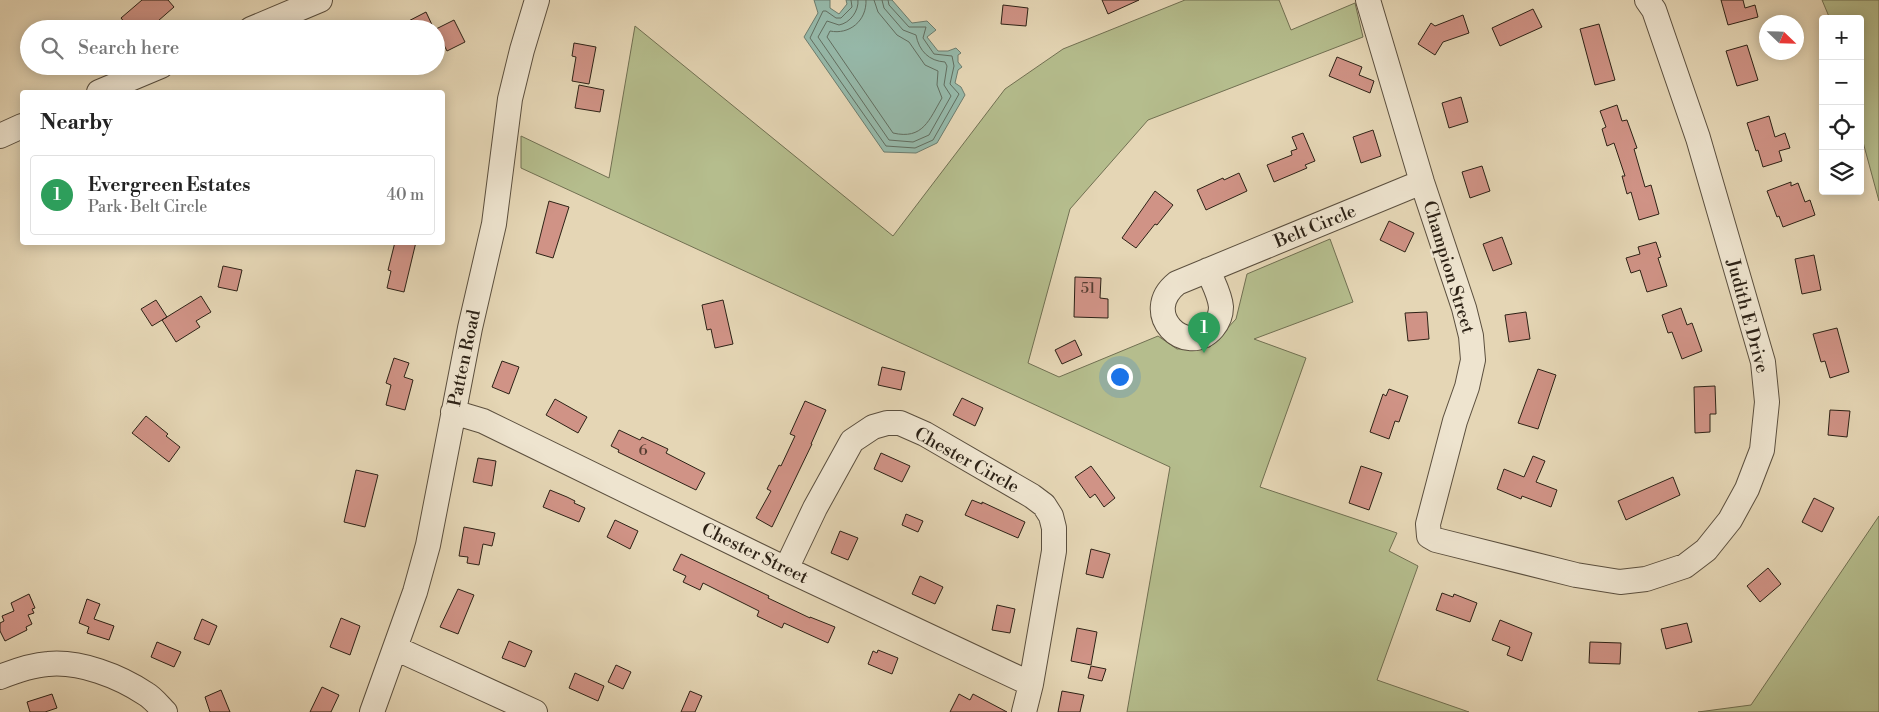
<!DOCTYPE html>
<meta charset="utf-8">
<style>
body{margin:0;font-family:"Libre Bodoni",serif;background:#f6f6f6;color:#222}
.controls{position:absolute;right:15px;top:15px;display:grid;overflow:hidden;border-radius:5px;box-shadow:0 2px 12px #0003}
.controls button{width:45px;height:45px;display:grid;place-items:center;padding:0;border:0;border-bottom:1px solid #e0e0e0;background:#fff;color:#222;font:25px sans-serif}
.compass{position:absolute;left:1759px;top:15px;width:45px;height:45px;border-radius:50%;background:#fff;box-shadow:0 2px 12px #0003;rotate:113deg}
.you{position:absolute;left:1119px;top:376px;width:18px;height:18px;margin:-12px;border:4px solid #fff;border-radius:50%;background:#1a73e8;box-shadow:0 0 0 8px #1a73e833}
.badge{display:grid;place-items:center;width:32px;height:32px;border-radius:50%;background:#111827;color:#fff;font-size:16px;font-weight:700}
.pin{position:absolute;translate:-50% -41px;filter:drop-shadow(0 1px 2px #0008)}
.pin::after{content:'';position:absolute;top:26px;width:18px;height:15px;background:inherit;clip-path:polygon(0 0,100% 0,50% 100%)}
.list{margin:0;padding:0;list-style:none}
h2{display:flex;justify-content:space-between;align-items:center;height:65px;margin:0;padding:0 20px;font-size:21px}
h2 small{font-size:16px;font-weight:400;color:#767676}
.list li{display:grid;grid-template-columns:32px 1fr auto;gap:15px;align-items:center;box-sizing:border-box;height:80px;margin:0 10px 10px;padding:0 10px;border:1px solid #e0e0e0;border-radius:5px}
.list b{display:block;font-size:19px;white-space:nowrap}
.list p{margin:0;font-size:16px;white-space:nowrap;color:#767676}
.list em{font-size:16px;font-style:normal;color:#767676}
.icon{flex:none;width:28px;height:28px;fill:none;stroke:currentColor;stroke-width:2;stroke-linecap:round;stroke-linejoin:round}
.map{position:relative;flex:none;width:1879px;height:712px;overflow:hidden}
.search{position:absolute;background:#fff;box-shadow:0 2px 12px #0003;left:20px;top:20px;width:425px;height:55px;display:flex;align-items:center;gap:12px;box-sizing:border-box;padding:0 18px;border-radius:28px;color:#767676;font-size:19px}
.panel{position:absolute;background:#fff;box-shadow:0 2px 12px #0003;left:20px;top:90px;width:425px;height:155px;border-radius:5px}
.map>svg:first-child{display:block}
</style>
<div class="map">
<svg width="1879" height="712" viewBox="0 0 1879 712">
<rect width="100%" height="100%" fill="#e5d6b5"/>
<filter id="stains"><feTurbulence type="fractalNoise" baseFrequency=".004" numOctaves="4"/><feColorMatrix values="0 0 0 0 .2 0 0 0 0 .09 0 0 0 0 .02 0 0 0 .5 -.17"/></filter>
<radialGradient id="worn" r=".72"><stop offset=".6" stop-color="#630" stop-opacity="0"/><stop offset="1" stop-color="#630" stop-opacity=".3"/></radialGradient>
<!-- green -->
<path fill="#b5bd8d" stroke="#717052" d="M1185,0H1279L1291,30L1355,3L1363,37L1148,120L1070,209L1028,363L1059,377L1158,336L1177,349L1210,347L1236,319L1247,274L1330,239L1353,302L1254,339L1306,358L1260,487L1397,533L1389,551L1418,566L1377,680L1469,712H1127L1170,467L521,168V136L609,178L635,26L893,236L1005,89L1063,49Z
M1822,0H1879V201L1860,131V19H1830Z
M1879,516V712H1698L1751,705Z"/>
<!-- water -->
<path fill="#96b9aa" stroke="#6c7d6f" d="M814,0H830V8L839,14L847,4L846,0H892L912,23L927,21L936,30L927,37L938,51H948L956,48L961,53L958,55V62L962,67L958,70L955,83L961,87L965,95L937,143L916,153L884,152L804,37L818,13Z"/>
<g fill="none" stroke-linecap="round" stroke-linejoin="round">
<!-- shore -->
<path stroke="#626e60" stroke-width="1" d="M851,0L852,7L841,18H836L826,11H823L810,38L886,146L915,148L933,140L959,94L950,84L954,66L952,56L934,54L923,38L926,27H909L889,5L888,0
M858,0C859,11 850,23 839,25L827,21L818,37L889,140L913,142L929,135L951,96L944,85L947,66L945,62C929,61 919,51 916,35L903,30L884,8L882,0
M866,0C867,21 849,35 830,31L827,37L893,133C923,140 929,120 942,98L937,85L938,71L925,65L909,42L897,35L878,12L874,0"/>
</g>
<!-- building -->
<path fill="#d09386" stroke="#2d2216" d="M142,0H168L174,7L150,28L146,23L139,29H130L121,18Z
M1102,0H1139L1108,14Z
M1721,0H1743L1745,8L1755,5L1758,17L1728,25Z
M1003,5L1028,8L1026,26L1001,24Z
M1533,9L1542,27L1500,46L1492,28Z
M426,12L434,29H393Z
M1463,15L1469,33L1443,42L1435,55L1418,44L1431,23L1435,26Z
M454,20L465,42L447,51L436,29Z
M1599,24L1615,80L1595,85L1580,29Z
M574,43L596,47L589,84L572,81L576,57L572,56Z
M1747,45L1758,80L1737,86L1726,51Z
M1337,57L1362,67L1359,75L1374,81L1370,93L1329,76Z
M579,85L604,90L600,112L575,108Z
M1461,97L1468,122L1449,128L1442,103Z
M1617,105L1622,121L1627,120L1637,148L1634,149L1645,187L1651,185L1659,214L1639,220L1631,192L1627,194L1622,176H1625L1614,143L1607,146L1602,129L1606,127L1600,111Z
M1769,116L1775,137L1785,133L1790,148L1779,151L1782,161L1763,167L1758,150L1756,151L1747,123Z
M1373,130L1381,156L1361,163L1353,137Z
M1303,133L1315,161L1305,165L1307,168L1274,182L1267,165L1292,155L1291,151L1297,149L1292,137Z
M1482,166L1490,191L1470,198L1462,172Z
M1239,173L1247,191L1206,210L1197,190L1223,178L1224,180Z
M1791,182V186L1798,183L1805,202L1810,200L1815,215L1783,227L1779,216L1777,217L1767,191Z
M1155,191L1173,205L1157,225L1155,224L1136,248L1122,238Z
M549,201L569,207L553,258L536,253Z
M1389,221L1414,233L1405,252L1380,240Z
M1502,237L1512,264L1493,271L1483,244Z
M395,242H416L404,292L387,288L391,271L388,270Z
M1656,242L1661,257L1658,258L1667,286L1647,292L1640,270L1631,273L1626,258L1640,254L1638,247Z
M1814,255L1821,290L1802,294L1795,259Z
M223,266L242,270L237,291L218,287Z
M1075,277L1101,278L1100,298L1108,299V318L1074,317Z
M201,296L211,312L196,321L200,327L176,342L162,320Z
M156,300L167,317L152,326L141,309Z
M723,300L733,344L715,348L711,329L707,330L702,305Z
M1681,308L1687,325L1692,323L1702,351L1682,359L1672,332L1668,333L1662,315Z
M1427,312L1429,339L1408,341L1405,313Z
M1526,312L1530,339L1509,342L1505,315Z
M1837,328L1849,372L1830,378L1825,361L1821,362L1813,334Z
M1075,340L1082,355L1062,364L1055,350Z
M394,358L409,363L404,377L413,380L405,410L386,405L391,385L386,383Z
M502,361L519,367L509,394L492,387Z
M882,367L905,372L901,390L878,385Z
M1538,369L1556,375L1538,429L1518,423Z
M1715,386L1716,414H1710V432L1695,433L1694,387Z
M1389,389L1408,396L1399,422L1395,421L1389,439L1370,432L1383,394L1386,396Z
M962,398L983,408L975,426L953,415Z
M555,399L587,417L578,433L546,415Z
M805,401L826,410L811,444H812L772,527L756,518L771,491L767,489L779,465L781,466L795,436L790,434Z
M1830,410L1850,411L1847,437L1828,435Z
M146,416L168,434L166,436L180,447L169,462L132,433Z
M619,430L640,440L642,437L668,449L666,453L705,473L696,490L618,452L619,450L611,446Z
M881,453L910,466L902,482L874,469Z
M1533,456L1545,461L1536,482L1557,490L1551,507L1522,496L1521,499L1497,489L1504,469L1524,477Z
M478,458L496,461L492,486L473,482Z
M1091,466L1115,498L1104,507L1095,494L1090,498L1075,477Z
M1361,466L1382,473L1369,510L1349,503Z
M356,470L378,475L365,527L344,522Z
M1673,477L1680,495L1626,520L1618,501Z
M550,490L567,497L575,501L574,503L585,508L579,522L543,507Z
M1814,498L1834,508L1822,532L1802,522Z
M972,500L982,504V502L1025,522L1018,538L965,515Z
M906,514L923,521L918,532L902,525Z
M615,520L638,531L630,549L607,537Z
M464,527L495,533L492,546L483,544L479,565L467,563L468,557L459,556Z
M840,531L858,538L848,560L831,553Z
M1091,549L1110,554L1103,578L1086,574Z
M681,554L769,596L768,598L810,618V617L835,627L828,643L784,623L782,628L757,616L759,611L703,583L700,590L683,582L686,576L673,570Z
M1768,568L1781,584L1760,602L1747,586Z
M920,576L943,587L935,604L912,594Z
M458,589L474,595L458,634L440,627Z
M1442,593L1453,597L1454,594L1477,603L1470,622L1436,610Z
M29,594L35,608L32,609L34,613L28,615L32,624L26,627L27,630L5,641L0,631V623L4,621L2,616L14,611L11,603Z
M87,599L100,604L94,619L114,626L109,640L87,633L89,627L79,623Z
M997,605L1015,609L1010,633L992,630Z
M341,618L360,626L350,655L330,647Z
M202,619L217,626L209,645L194,639Z
M1500,620L1532,633L1522,661L1507,655L1510,647L1492,640Z
M1687,623L1692,642L1666,649L1661,629Z
M1077,628L1097,632L1091,665L1071,661Z
M509,641L532,651L525,667L502,658Z
M157,642L181,652L174,667L151,657Z
M1590,642L1621,643L1620,664L1589,663Z
M878,650L898,658L892,674L868,664L873,651L877,653Z
M616,665L631,672L623,689L608,682Z
M1091,666L1106,669L1102,681L1088,678Z
M575,673L604,686L598,701L569,688Z
M322,687L339,695L331,712H310Z
M221,690L230,712H210L205,697Z
M690,691L702,696L695,712H681Z
M1062,691L1084,695L1080,712H1058Z
M52,694L57,708L45,712H30L27,702Z
M959,694L970,700L973,694L1007,712H950Z"/>
<g fill="none" stroke-linecap="round" stroke-linejoin="round">
<defs>
<path id="minor" d="M1368,0L1422,182L1464,308L1471,336L1473,360L1467,387L1455,421L1428,524L1429,536L1436,540L1576,575L1620,582L1646,579L1685,566L1706,550L1730,520L1747,489L1762,450L1767,402L1763,362L1698,138L1654,10L1647,0
M251,29L320,0
M99,92L161,66
M0,136L22,126
M1208,270C1212,281 1220,294 1221,307C1221,315 1218,322 1213,328C1186,359 1139,313 1177,283L1422,182
M453,412L483,421L786,569L1031,684L1024,712
M786,569L815,508L852,441L873,427L887,423H900L925,434L1032,496L1044,505L1051,516L1054,528V551L1031,684
M395,648L535,712
M0,677C15,671 32,665 48,664C80,661 119,676 146,694C153,698 159,706 165,712
M372,712L415,592L428,545L470,328L494,224L510,99L522,50L537,0"/>
</defs>
<!-- minor casing -->
<use href="#minor" stroke="#5b4f3e" stroke-width="26"/>
<!-- minor -->
<use href="#minor" stroke="#eee4cf" stroke-width="24"/>
</g>
<g text-anchor="middle" stroke-width="4.5" stroke-linejoin="round" paint-order="stroke">
<!-- number labels -->
<g font-size="15" fill="#563e32">
<text x="1088" y="293">51</text>
<text x="643" y="455">6</text>
</g>
<!-- street labels -->
<g font-size="18" fill="#2d2216" stroke="#eee4cf">
<text transform="translate(1315 226) rotate(-22)" y="6">Belt Circle</text>
<text transform="translate(1449 267) rotate(73)" y="6">Champion Street</text>
<text transform="translate(1748 316) rotate(75)" y="6">Judith E Drive</text>
<text transform="translate(464 358) rotate(-78)" y="6">Patten Road</text>
<text transform="translate(967 460) rotate(29)" y="6">Chester Circle</text>
<text transform="translate(755 553) rotate(26)" y="6">Chester Street</text>
</g>
</g>
<rect width="100%" height="100%" filter="url(#stains)"/>
<rect width="100%" height="100%" fill="url(#worn)"/>
</svg>
<div class="controls">
<button>+</button>
<button>−</button>
<button><svg class="icon" aria-label="locate" viewBox="0 0 24 24"><circle cx="12" cy="12" r="6"/><path d="M12 2v4M12 18v4M2 12h4M18 12h4"/></svg></button>
<button><svg class="icon" aria-label="layers" viewBox="0 0 24 24"><path d="M12 4l9 5-9 5-9-5zM3 14l9 5 9-5"/></svg></button>
</div>
<svg class="compass" viewBox="-18 -18 36 36"><path d="M0-13l5 13h-10z" fill="#e53935"/><path d="M0 13l5-13h-10z" fill="#767676"/></svg>
<div class="you"></div>
<div class="pin badge" style="left:1204px;top:353px;background:#2e9e5b">1</div>
<div class="search"><svg class="icon" aria-label="search" viewBox="0 0 24 24"><circle cx="10" cy="10" r="6"/><path d="M15 15l6 6"/></svg>Search here</div>
<section class="panel">
<h2>Nearby<small></small></h2>
<ul class="list">
<li><span class="badge" style="background:#2e9e5b">1</span><div><b>Evergreen Estates</b><p>Park · Belt Circle</p></div><em>40 m</em></li>
</ul>
</section>
</div>
